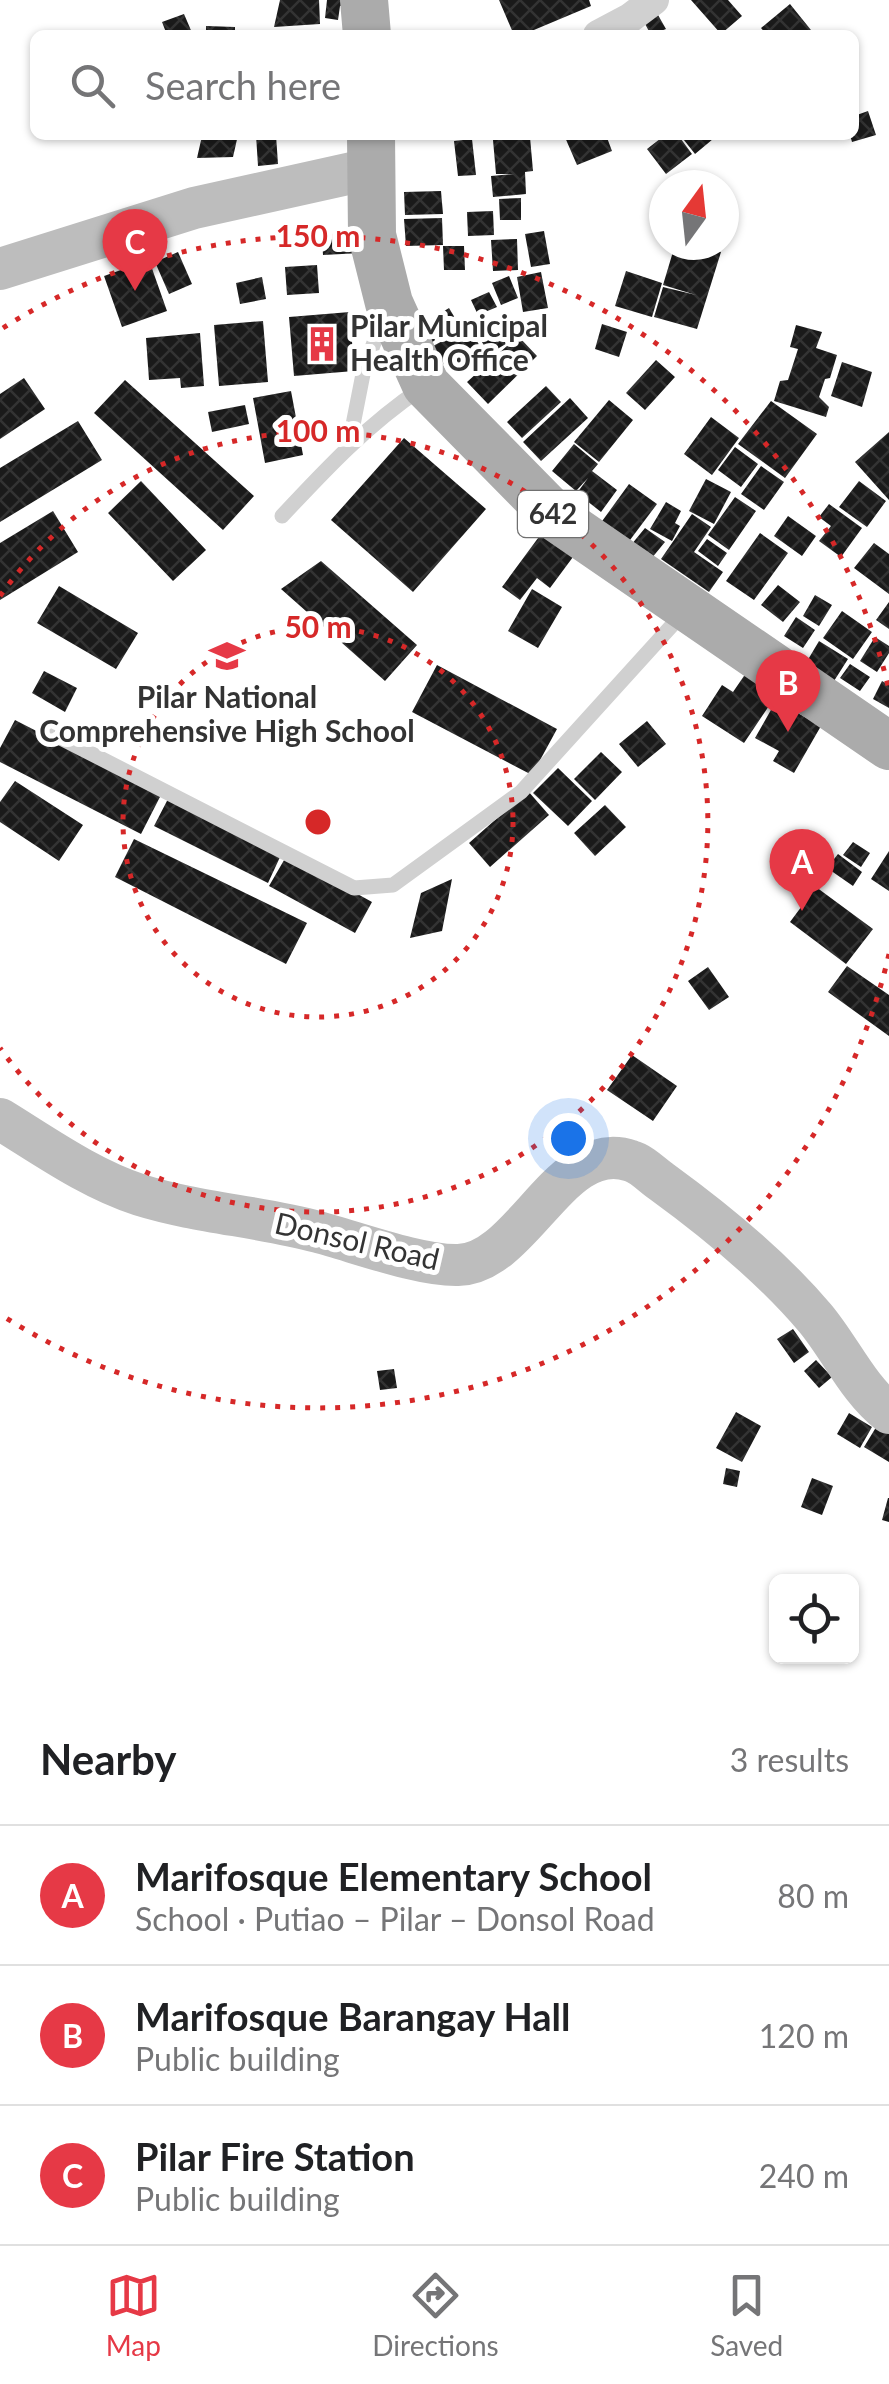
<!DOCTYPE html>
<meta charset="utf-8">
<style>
body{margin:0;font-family:Lato,sans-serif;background:#f2f2f2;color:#202124}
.controls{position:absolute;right:30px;bottom:30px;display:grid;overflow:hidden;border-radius:15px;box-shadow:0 2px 8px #0004}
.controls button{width:90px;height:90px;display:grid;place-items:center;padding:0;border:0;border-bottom:2px solid #e0e0e0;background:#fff;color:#202124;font:50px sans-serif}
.compass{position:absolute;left:649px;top:170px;width:90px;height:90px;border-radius:50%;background:#fff;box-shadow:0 2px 8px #0004;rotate:15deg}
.you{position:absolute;left:568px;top:1138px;width:35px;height:35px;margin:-25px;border:8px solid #fff;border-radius:50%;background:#1a73e8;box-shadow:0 0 0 15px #1a73e833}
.badge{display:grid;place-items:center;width:65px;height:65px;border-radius:50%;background:#e63946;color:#fff;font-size:32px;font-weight:700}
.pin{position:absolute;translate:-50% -82px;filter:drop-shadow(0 2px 5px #0008)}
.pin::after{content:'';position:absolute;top:52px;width:35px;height:30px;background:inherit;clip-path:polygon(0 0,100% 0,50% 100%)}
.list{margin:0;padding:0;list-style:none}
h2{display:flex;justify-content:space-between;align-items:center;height:130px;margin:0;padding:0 40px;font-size:42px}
h2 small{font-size:32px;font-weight:400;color:#757577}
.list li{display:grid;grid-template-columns:65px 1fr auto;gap:30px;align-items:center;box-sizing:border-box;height:140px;padding:0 40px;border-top:2px solid #e0e0e0}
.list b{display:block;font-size:38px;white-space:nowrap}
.list p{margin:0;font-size:32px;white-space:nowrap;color:#757577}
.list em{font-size:32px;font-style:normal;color:#757577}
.icon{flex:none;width:55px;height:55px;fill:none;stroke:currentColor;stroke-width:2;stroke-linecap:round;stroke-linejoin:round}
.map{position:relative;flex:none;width:889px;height:1694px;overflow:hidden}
.search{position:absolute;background:#fff;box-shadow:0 2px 8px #0004;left:30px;right:30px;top:30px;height:110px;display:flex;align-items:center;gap:25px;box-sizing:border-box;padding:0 35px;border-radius:15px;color:#757577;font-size:38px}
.sheet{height:550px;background:#fff}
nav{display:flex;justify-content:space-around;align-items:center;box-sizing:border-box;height:140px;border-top:2px solid #e0e0e0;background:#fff;font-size:28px;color:#757577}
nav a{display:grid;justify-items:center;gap:5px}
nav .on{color:#e63946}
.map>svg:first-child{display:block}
</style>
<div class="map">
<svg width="889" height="1694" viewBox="0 0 889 1694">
<defs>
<pattern id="building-cross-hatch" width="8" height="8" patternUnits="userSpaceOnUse" patternTransform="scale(2.5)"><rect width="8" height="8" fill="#1a1a1a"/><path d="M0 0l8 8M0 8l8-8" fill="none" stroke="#333"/></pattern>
</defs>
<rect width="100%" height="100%" fill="#fff"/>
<!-- building -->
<path fill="url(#building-cross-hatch)" d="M280,0H319L320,24L274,27Z
M327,0H349L348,6H340L338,20L325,18Z
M499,0H589L591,6L522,35H514Z
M691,0H728L742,16L721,34Z
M790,4L815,35H767L761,28Z
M184,14L193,35H167L162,22Z
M658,15L666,29L651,35L644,22Z
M206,26L235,27V35H206Z
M868,111L876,135L852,142L850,135H854V116Z
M238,135L233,157L197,158L202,136Z
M256,135H276L278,164L258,166Z
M411,135H443V139L411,140Z
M564,135H606L612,151L577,165Z
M665,135H678L692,154L666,174L647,149Z
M680,135H710L713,139L695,154Z
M530,137L533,171L525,172L526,194L493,197L491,176L514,174H496L493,140Z
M472,139L476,175L458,176L454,141Z
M441,191L443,214L405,215L404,192Z
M521,198V220H500L499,199Z
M493,211L494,235L468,236L467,212Z
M442,218L443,245L406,246L404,219Z
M544,231L550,264L531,267L525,234Z
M360,237L361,253L323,255L322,239Z
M517,239L518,270L493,271L491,240Z
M675,245H698L721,252L697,329L654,317L663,287L696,295L663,285Z
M443,246H464L465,270H444Z
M178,252L192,284L169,294L155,262Z
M149,260L167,311L122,327L104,276Z
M317,265L319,293L287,295L285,267Z
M626,271L662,283L652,317L615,306Z
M541,272L548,308L523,312L517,277Z
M509,276L518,298L501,305L492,283Z
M262,277L266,299L240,304L236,283Z
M489,292L497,307L478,315L471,300Z
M449,308L458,323L427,346L420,326Z
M350,312L354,371L294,376L289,317Z
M263,321L268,382L219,386L214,325Z
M602,324L627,332L619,357L595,349Z
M499,325L509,342L489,354L479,337Z
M796,325L822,332L816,348L837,355L830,378L825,379L819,397L829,407L826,417L774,401L780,381L788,380L798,349L790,347Z
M469,327L482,350L447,370L433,346Z
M200,333L204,386L181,388L180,378L149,380L146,338Z
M518,336L537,356L488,404L467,382Z
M656,360L675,377L645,410L626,393Z
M842,362L872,372L862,407L831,396Z
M24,378L45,409L0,439V394Z
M125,380L254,496L223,530L94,413Z
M546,386L561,402L522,438L507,422Z
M291,391L303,455L265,463L253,398Z
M570,398L588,418L541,461L523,442Z
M609,400L633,420L599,462L574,442Z
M771,401L817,434L785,478L738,444Z
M245,405L249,424L212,432L208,412Z
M711,417L739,438L712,475L684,454Z
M78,421L102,460L0,522V468Z
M889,432V500L855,462Z
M404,438L486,509L413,592L331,520Z
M574,444L598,464L592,471L617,490L601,512L577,493L588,478L576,491L552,471Z
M735,447L758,464L741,487L718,470Z
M761,466L784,482L764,510L741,494Z
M706,479L731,492L714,524L689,511Z
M141,481L206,550L173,581L108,513Z
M859,481L886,501L867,527L839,507Z
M629,484L657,504L627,544L600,524Z
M735,497L756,511L729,550L708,535Z
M666,502L681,511L675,523L680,526L672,541L650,529Z
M829,504L862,528L841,557L819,541L831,526L819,517Z
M53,511L78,552L0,600V543Z
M692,514L711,527L694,552L723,572L709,592L661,559Z
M788,516L816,536L802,556L774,536Z
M645,528L665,542L651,559L631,545Z
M760,533L788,553L754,600L726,581Z
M541,534L573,557L550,588L537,578L520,600L502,587Z
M707,539L727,553L718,566L698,551Z
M874,543L889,554V594L854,568Z
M321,561L417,645L385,681L281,589Z
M778,585L800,602L783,622L761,605Z
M59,586L138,633L116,669L37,623Z
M532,589L562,607L538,648L508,631Z
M815,595L832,605L819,626L803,616Z
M889,602V629L876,620Z
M842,611L872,632L853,659L823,638Z
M796,617L815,630L803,648L784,636Z
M875,637L889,646V653L877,672L860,661Z
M819,641L848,659L834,681L806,663Z
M850,664L870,677L860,691L840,678Z
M437,665L557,729L532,775L412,712Z
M44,671L77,688L65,712L32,693Z
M746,673L777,694L744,743L702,716L722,685L733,692Z
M882,681L889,685V708L873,699Z
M776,701L821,726L794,773L773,761L779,751L755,738Z
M15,720L161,795L141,834L0,762V748Z
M647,721L666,744L638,767L619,744Z
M601,752L622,772L595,800L574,779Z
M558,768L592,801L568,826L533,793Z
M15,781L83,825L59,861L0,822V802Z
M528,791L549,815L490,867L469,843Z
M169,797L281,855L268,883L154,826Z
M605,805L626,827L595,856L574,833Z
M134,839L307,923L286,964L115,877Z
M853,842L870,853L861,867L843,855Z
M889,851V891L871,879Z
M838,854L862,872L853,886L827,868Z
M287,855L372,902L355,933L269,886Z
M452,879L442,931L410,938L421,893Z
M816,887L873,929L846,964L790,922Z
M847,966L889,995V1036L828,992Z
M708,967L729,997L709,1010L688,981Z
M632,1055L677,1086L653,1121L607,1090Z
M793,1329L809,1352L794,1363L777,1339Z
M816,1360L832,1377L819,1388L804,1371Z
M394,1369L397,1388L380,1390L377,1371Z
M736,1412L761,1426L742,1462L716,1448Z
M849,1413L872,1427L860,1448L837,1434Z
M878,1424L889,1433V1462L864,1447Z
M726,1468L740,1471L737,1487L723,1484Z
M812,1478L833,1486L822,1515L801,1507Z
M888,1498H889V1522L882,1520Z"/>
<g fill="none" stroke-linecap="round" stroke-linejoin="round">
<!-- lane -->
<path stroke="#d0d0d0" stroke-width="15" d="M349,445L364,369L383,319
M282,516C326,469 368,424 422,388
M53,734L354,888L393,885L521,792L685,611"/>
<!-- street -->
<path stroke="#d0d0d0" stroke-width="30" d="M598,35L630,18L654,0"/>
<!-- secondary -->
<path stroke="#bdbdbd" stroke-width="42" d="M0,269L194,208L370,169
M0,1119C44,1146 90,1179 140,1195C198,1213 259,1216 318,1232C356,1242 420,1266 458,1265C523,1264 561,1136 631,1161C642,1164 653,1176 662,1182C717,1222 771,1266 815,1318C841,1349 857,1388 889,1413"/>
<!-- primary -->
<path stroke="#ababab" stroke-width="48" d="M364,0L367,35
M371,135L372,235L389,303L426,385L558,519L889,746"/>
</g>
<!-- distance rings -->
<g fill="none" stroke="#d62828" stroke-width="5" stroke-dasharray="5 10">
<circle cx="318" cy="822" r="195"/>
<path d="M0 596A390 390 0 1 1 0 1048"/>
<path d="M889 954A586 586 0 0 1 3 1316M3 328A586 586 0 0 1 889 690"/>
</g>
<!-- icons -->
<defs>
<symbol id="building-bare" viewBox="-9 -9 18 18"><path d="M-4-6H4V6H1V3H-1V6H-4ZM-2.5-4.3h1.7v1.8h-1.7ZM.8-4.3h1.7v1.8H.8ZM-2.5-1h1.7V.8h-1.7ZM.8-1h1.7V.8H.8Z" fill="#e63946" stroke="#fff" stroke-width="2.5" paint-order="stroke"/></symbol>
<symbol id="school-bare" viewBox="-9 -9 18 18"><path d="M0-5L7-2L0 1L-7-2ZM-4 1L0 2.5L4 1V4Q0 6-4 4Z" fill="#e63946" stroke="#fff" stroke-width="2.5" paint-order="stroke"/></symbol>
</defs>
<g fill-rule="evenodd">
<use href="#building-bare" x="297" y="319" width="50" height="50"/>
<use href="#school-bare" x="202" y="631" width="50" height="50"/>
</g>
<g text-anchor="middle" stroke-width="10" stroke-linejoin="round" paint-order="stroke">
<!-- shield labels -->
<rect fill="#fff" stroke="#707070" stroke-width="2.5" x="518" y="491" width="70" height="46" rx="8"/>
<g font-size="28" font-weight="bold" fill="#333">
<text x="553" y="524">642</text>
</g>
<!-- poi labels -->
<g font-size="30" font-weight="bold" fill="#333" stroke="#fff" text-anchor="start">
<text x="350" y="337">Pilar Municipal<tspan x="350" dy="34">Health Office</tspan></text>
<text x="227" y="708" text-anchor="middle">Pilar National<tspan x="227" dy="34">Comprehensive High School</tspan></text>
</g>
<!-- street labels -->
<g font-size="30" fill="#333" stroke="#fff">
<text transform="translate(357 1242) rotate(13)" y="10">Donsol Road</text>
</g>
</g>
<circle cx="318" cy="822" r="15" fill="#d62828" stroke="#fff" stroke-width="5"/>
<g font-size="30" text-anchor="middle" font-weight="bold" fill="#d62828" stroke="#fff" stroke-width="10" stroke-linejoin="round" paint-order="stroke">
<text x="318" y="247">150 m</text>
<text x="318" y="442">100 m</text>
<text x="318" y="638">50 m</text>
</g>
</svg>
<div class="controls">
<button><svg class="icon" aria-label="locate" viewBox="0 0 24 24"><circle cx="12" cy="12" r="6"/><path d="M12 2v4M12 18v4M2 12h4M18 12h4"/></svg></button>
</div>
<svg class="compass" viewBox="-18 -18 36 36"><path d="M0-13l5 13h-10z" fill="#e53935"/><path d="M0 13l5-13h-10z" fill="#757577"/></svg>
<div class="you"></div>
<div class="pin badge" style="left:802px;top:911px">A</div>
<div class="pin badge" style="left:788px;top:732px">B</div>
<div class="pin badge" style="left:135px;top:291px">C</div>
<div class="search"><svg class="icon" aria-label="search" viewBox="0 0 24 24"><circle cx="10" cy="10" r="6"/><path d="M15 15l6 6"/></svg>Search here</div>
</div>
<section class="sheet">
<h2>Nearby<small>3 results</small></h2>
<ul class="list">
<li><span class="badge">A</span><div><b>Marifosque Elementary School</b><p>School · Putiao – Pilar – Donsol Road</p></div><em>80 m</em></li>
<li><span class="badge">B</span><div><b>Marifosque Barangay Hall</b><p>Public building</p></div><em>120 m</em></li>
<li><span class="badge">C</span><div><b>Pilar Fire Station</b><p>Public building</p></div><em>240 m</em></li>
</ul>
</section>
<nav>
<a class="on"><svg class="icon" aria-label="map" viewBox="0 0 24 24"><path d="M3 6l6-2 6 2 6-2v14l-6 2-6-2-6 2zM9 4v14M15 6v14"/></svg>Map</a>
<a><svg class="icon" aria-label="directions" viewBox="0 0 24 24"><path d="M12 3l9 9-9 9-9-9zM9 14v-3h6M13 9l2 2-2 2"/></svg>Directions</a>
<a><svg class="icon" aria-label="saved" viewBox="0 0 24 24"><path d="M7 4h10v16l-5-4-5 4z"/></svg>Saved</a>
</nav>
